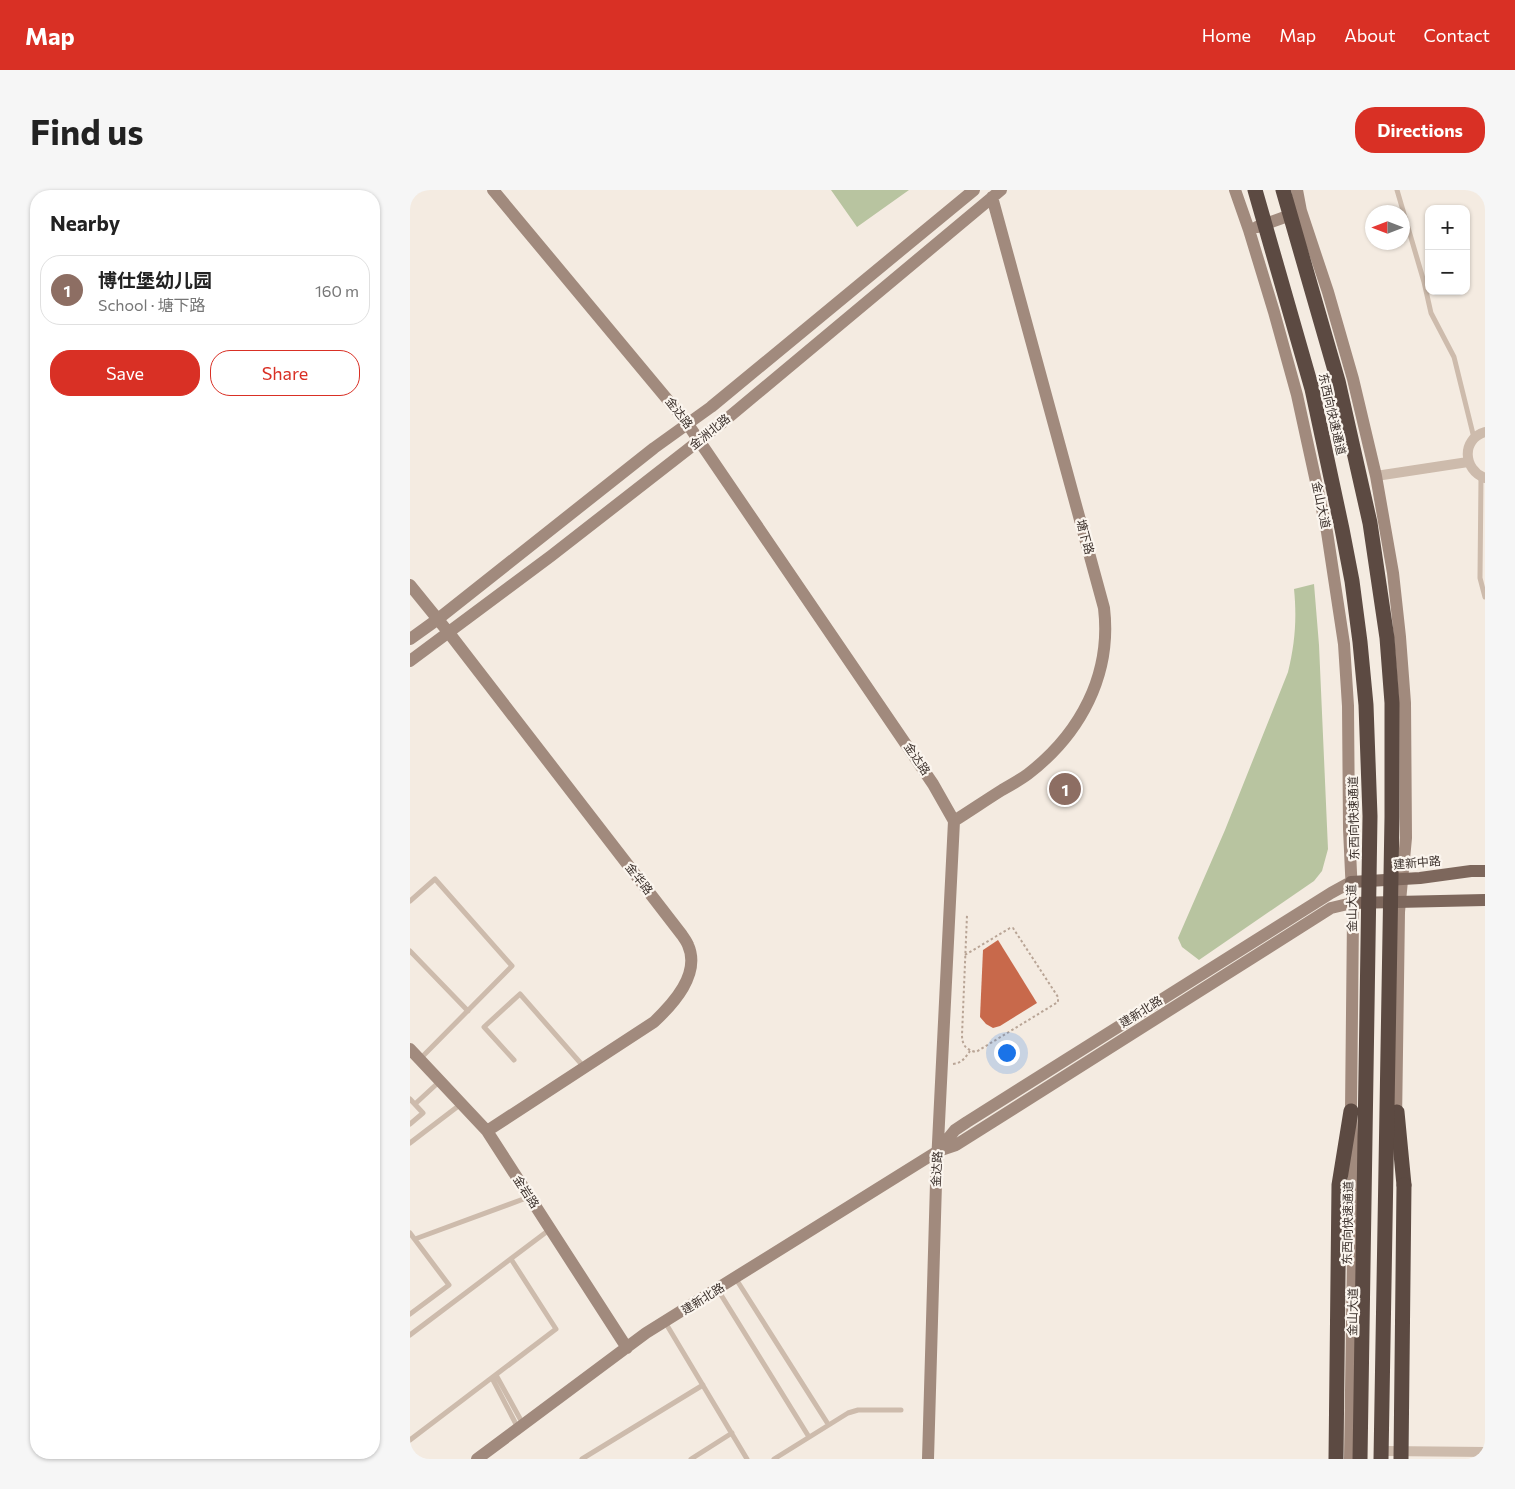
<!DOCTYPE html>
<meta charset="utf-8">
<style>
body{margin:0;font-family:Commissioner,"Noto Sans SC",sans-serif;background:#f6f6f6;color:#222}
.controls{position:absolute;right:15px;top:15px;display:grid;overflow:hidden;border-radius:10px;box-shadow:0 1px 4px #0004}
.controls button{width:45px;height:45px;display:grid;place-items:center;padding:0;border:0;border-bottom:1px solid #e0e0e0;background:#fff;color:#222;font:25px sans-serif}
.compass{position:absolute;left:955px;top:15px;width:45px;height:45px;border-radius:50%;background:#fff;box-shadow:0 1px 4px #0004;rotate:270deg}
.you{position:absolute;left:596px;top:862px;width:18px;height:18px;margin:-12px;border:4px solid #fff;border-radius:50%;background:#1a73e8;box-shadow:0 0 0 8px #1a73e833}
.badge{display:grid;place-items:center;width:32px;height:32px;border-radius:50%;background:#d93025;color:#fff;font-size:16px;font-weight:700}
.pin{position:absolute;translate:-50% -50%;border:2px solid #fff;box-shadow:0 1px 5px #0006}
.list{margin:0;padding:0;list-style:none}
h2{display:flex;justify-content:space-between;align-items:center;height:65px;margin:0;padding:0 20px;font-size:21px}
h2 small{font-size:16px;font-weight:400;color:#767676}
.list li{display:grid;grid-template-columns:32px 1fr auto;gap:15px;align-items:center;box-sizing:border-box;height:70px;margin:0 10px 10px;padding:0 10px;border:1px solid #e0e0e0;border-radius:20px}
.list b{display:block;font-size:19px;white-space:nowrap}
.list p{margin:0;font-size:16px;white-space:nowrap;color:#767676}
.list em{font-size:16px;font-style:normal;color:#767676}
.actions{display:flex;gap:10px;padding:15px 20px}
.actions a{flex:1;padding:11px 0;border:1px solid #d93025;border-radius:20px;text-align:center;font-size:18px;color:#d93025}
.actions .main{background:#d93025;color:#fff}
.map{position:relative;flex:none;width:1075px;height:1269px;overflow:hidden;border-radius:20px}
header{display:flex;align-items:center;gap:30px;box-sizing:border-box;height:70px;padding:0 25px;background:#d93025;color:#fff}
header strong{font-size:24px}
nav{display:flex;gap:28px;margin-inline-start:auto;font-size:18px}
.intro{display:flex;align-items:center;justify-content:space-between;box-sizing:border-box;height:120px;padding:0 30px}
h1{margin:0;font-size:35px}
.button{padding:12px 22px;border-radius:20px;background:#d93025;color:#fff;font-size:18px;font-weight:700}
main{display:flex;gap:30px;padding:0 30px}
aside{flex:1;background:#fff;border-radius:20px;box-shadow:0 1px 4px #0004}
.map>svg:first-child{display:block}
</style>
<header>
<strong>Map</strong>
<nav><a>Home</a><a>Map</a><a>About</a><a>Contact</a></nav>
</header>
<div class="intro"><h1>Find us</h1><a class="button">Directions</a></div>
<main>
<aside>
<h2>Nearby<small></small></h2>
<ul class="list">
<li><span class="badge" style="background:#8d6e63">1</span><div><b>博仕堡幼儿园</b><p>School · 塘下路</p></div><em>160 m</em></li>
</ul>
<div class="actions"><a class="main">Save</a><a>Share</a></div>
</aside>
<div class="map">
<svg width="1075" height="1269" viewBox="0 0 1075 1269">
<rect width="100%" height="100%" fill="#f4ebe1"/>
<!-- green -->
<path fill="#b8c4a0" d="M421,0H499L447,37Z
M904,394L909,455L918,659L912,681L904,691L789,770L772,757L768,748L815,640L878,482C885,454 887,428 884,399Z"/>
<!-- building -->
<path fill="#c8694b" d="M588,750L627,813L590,836L583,838L576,834L570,827L573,760Z"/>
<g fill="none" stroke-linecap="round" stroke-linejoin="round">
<!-- path -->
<path stroke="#b9a596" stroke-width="2" stroke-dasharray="2.5 2.5" stroke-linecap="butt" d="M555,765L600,738H603L648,807V812L566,862C556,860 552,855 552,845L557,725
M543,874C552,873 555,868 560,861"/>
<!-- lane -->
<path stroke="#cdbbac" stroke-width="5" d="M987,0L1014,92L1021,123L1044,167L1064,248
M1071,287L1070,388L1075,407
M0,711L25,689L102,776L10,869
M0,761L58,821
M104,870L74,837L110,804L174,877
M0,909L13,923L0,934
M5,914L30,891
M0,953L51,914
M0,1043L39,1095L0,1124
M5,1049L119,1007
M326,1089L418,1234
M308,1100L399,1247
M255,1132L337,1269
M0,1145L139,1040
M86,1185L113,1234
M82,1188L108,1238
M0,1250L146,1139L101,1069
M172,1269L293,1195
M281,1269L322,1243
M364,1269L438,1223L448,1220H491"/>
<!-- street -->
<path stroke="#cdbbac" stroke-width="10" d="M1075,242C1051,249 1053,280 1075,288
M966,286L1058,272
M975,1261L1075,1262"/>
<!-- secondary -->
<path stroke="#a18a7d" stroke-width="12" d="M83,0L277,233L523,594L544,631L526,993L518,1269
M825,0L839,40L864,122L887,205L917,342L934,454L938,516L939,639L943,726L941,921L944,996L940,1269
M887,0L891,21L918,102L943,189L966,286L983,383L990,447L995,513L996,648L989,722L986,932
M847,37L889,22
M0,395L39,443L272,745C274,748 277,752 278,755C291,784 263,814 244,832L77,941
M0,449L28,429L244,258L301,217L564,0
M0,471L141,366L313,232L591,0
M544,631C560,621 576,610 592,600C601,595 610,590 618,584C670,544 702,485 694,418L582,7
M0,859L77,941L217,1158
M528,961L545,940L557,932L921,703L941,692
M67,1269L236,1143L528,961L546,955L921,718L942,713"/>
<!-- primary -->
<path stroke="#7d675c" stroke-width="12" d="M941,692L1010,688L1061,681H1075
M942,713L1075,710"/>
<!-- highway -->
<path stroke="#5c4a42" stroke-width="15" d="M987,922L994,995
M926,1269L929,995L941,921"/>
<!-- highway-bridge -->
<path stroke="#5c4a42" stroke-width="15" d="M845,0L902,199L932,339L942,391L950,452L956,515L960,626L950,1269
M873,0L928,191L960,333L977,448L982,513V627L971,1269
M991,1269L994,995"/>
</g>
<g text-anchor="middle" stroke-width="4.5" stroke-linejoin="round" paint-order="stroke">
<!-- street labels -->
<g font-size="12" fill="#3b302b" stroke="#fbf5ee">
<text transform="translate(269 223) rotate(52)" y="4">金达路</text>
<text transform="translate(922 224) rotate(77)" y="4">东西向快速通道</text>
<text transform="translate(300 242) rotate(-39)" y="4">金洲北路</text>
<text transform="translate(911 315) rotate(78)" y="4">金山大道</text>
<text transform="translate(675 347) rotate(75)" y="4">塘下路</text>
<text transform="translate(507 569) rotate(56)" y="4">金达路</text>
<text transform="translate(944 628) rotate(-91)" y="4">东西向快速通道</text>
<text transform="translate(1007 673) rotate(-5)" y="4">建新中路</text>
<text transform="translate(229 689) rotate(52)" y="4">金华路</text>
<text transform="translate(942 718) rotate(-91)" y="4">金山大道</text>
<text transform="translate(731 822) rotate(-32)" y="4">建新北路</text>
<text transform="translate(527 979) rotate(-87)" y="4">金达路</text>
<text transform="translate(116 1002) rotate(57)" y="4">金岩路</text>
<text transform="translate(938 1033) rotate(-89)" y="4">东西向快速通道</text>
<text transform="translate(293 1109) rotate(-32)" y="4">建新北路</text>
<text transform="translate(943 1122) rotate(-89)" y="4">金山大道</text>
</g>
</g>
</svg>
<div class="controls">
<button>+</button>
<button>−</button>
</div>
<svg class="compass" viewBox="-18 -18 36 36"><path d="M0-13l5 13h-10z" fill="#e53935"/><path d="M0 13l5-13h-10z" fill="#767676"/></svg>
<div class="you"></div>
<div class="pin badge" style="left:655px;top:599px;background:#8d6e63">1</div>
</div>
</main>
